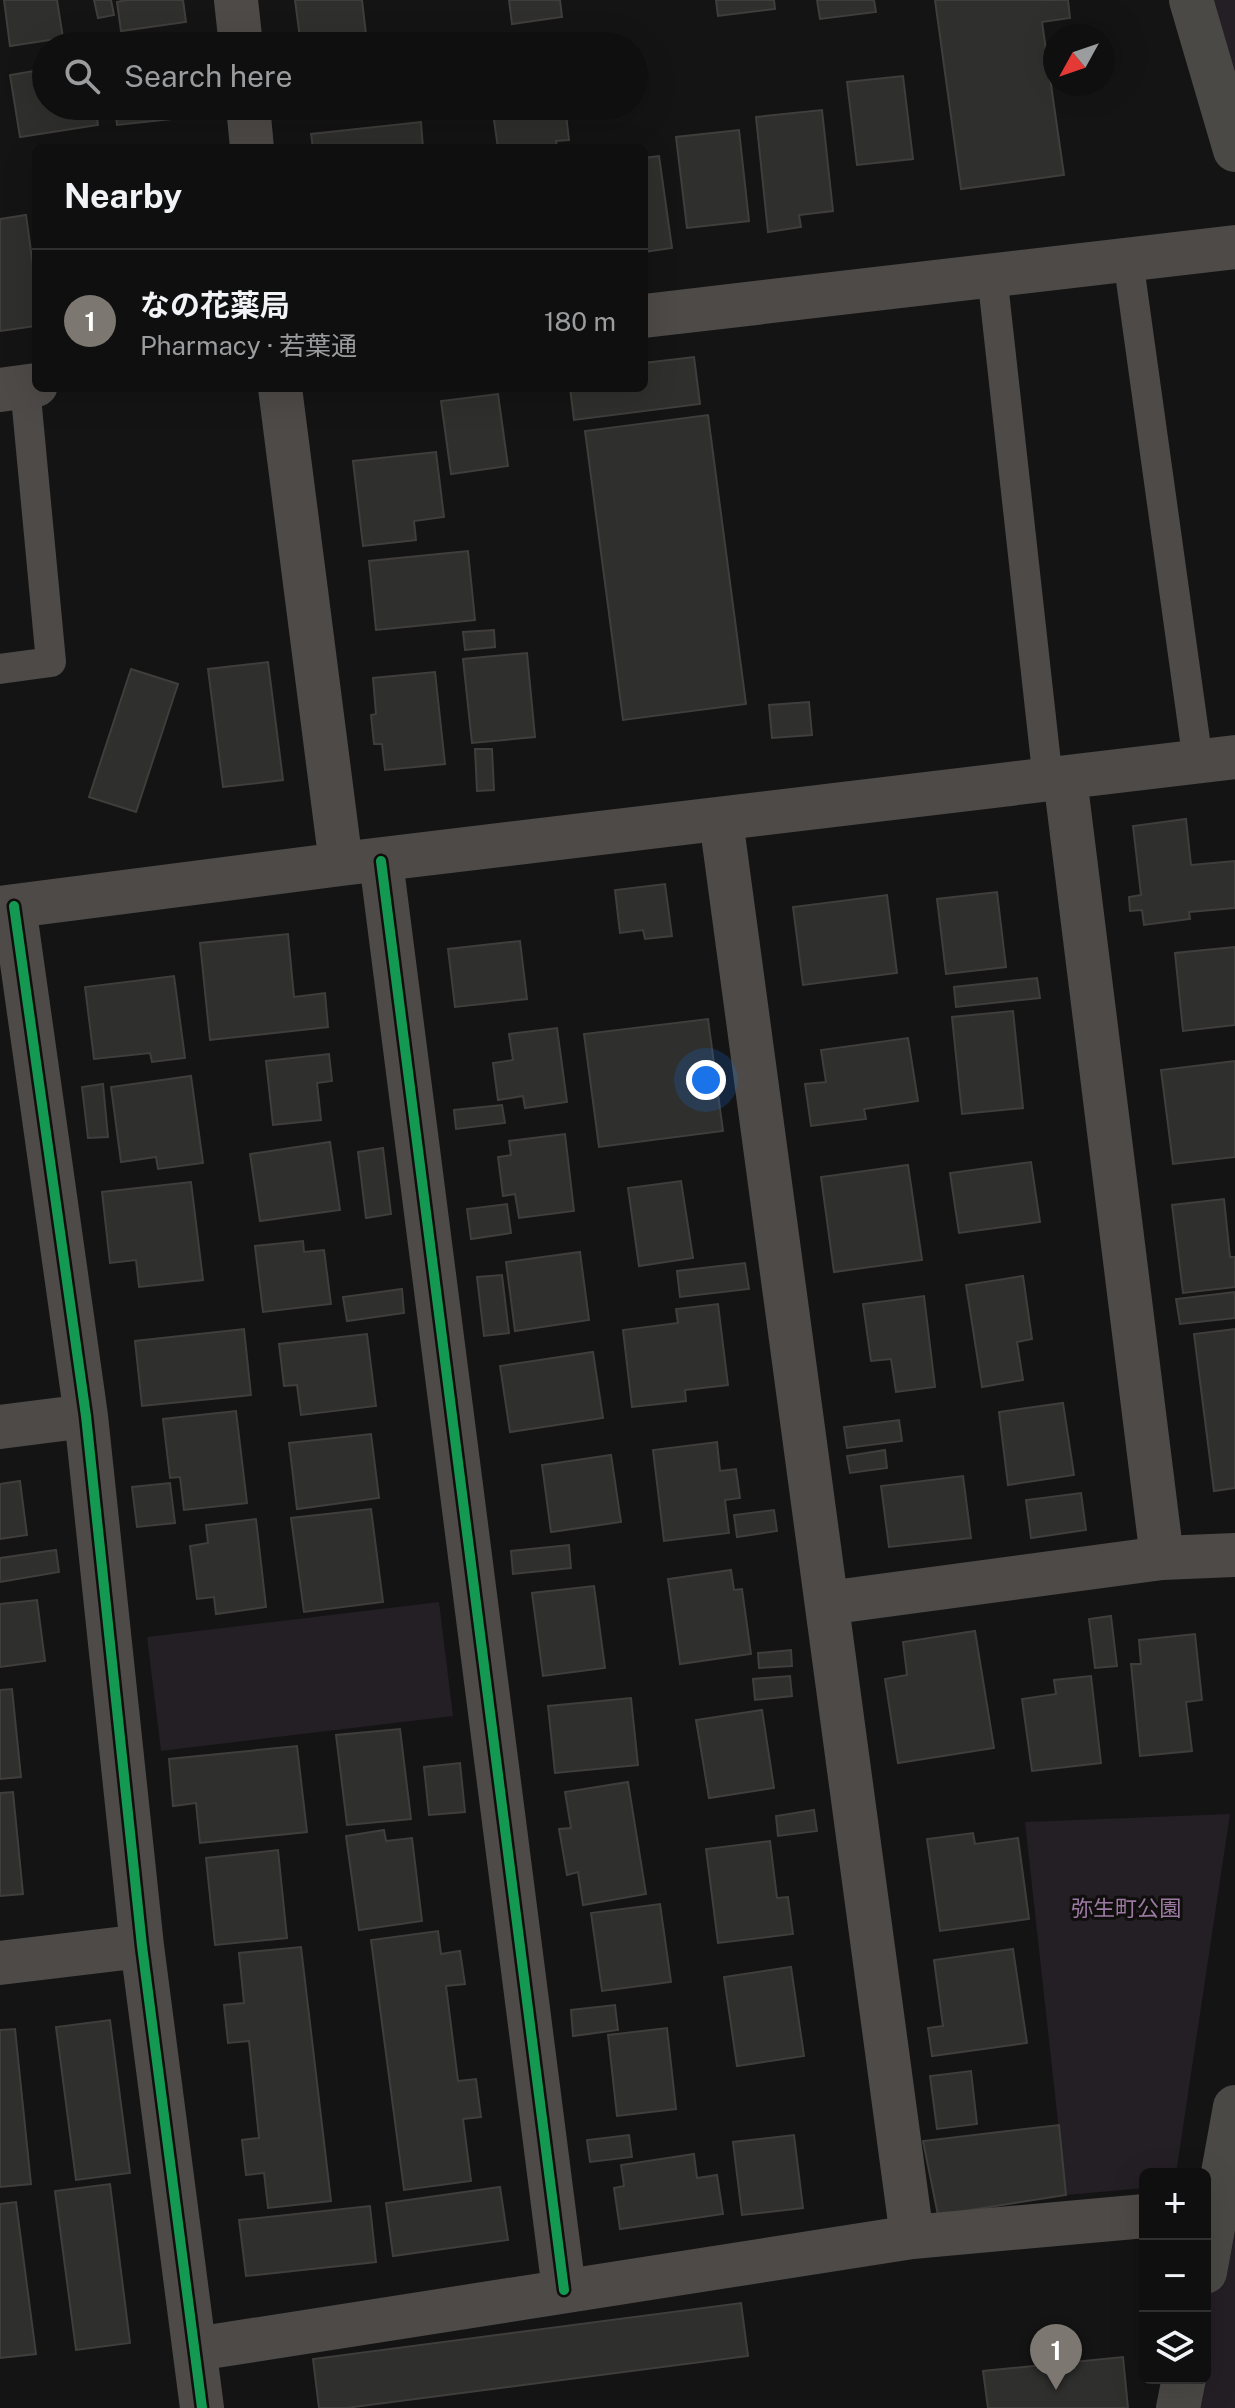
<!DOCTYPE html>
<meta charset="utf-8">
<style>
body{margin:0;font-family:"Public Sans","Noto Sans JP",sans-serif;background:#181818;color:#f1f3f6}
.controls{position:absolute;right:24px;bottom:24px;display:grid;overflow:hidden;border-radius:12px;box-shadow:0 8px 32px #0002}
.controls button{width:72px;height:72px;display:grid;place-items:center;padding:0;border:0;border-bottom:2px solid #2f2f2f;background:#0f0f0f;color:#f1f3f6;font:40px sans-serif}
.compass{position:absolute;left:1043px;top:24px;width:72px;height:72px;border-radius:50%;background:#0f0f0f;box-shadow:0 8px 32px #0002;rotate:230deg}
.you{position:absolute;left:706px;top:1080px;width:28px;height:28px;margin:-20px;border:6px solid #fff;border-radius:50%;background:#1a73e8;box-shadow:0 0 0 12px #1a73e833}
.badge{display:grid;place-items:center;width:52px;height:52px;border-radius:50%;background:#7d7772;color:#fff;font-size:26px;font-weight:700}
.pin{position:absolute;translate:-50% -66px;filter:drop-shadow(0 2px 4px #0008)}
.pin::after{content:'';position:absolute;top:42px;width:28px;height:24px;background:inherit;clip-path:polygon(0 0,100% 0,50% 100%)}
.list{margin:0;padding:0;list-style:none}
h2{display:flex;justify-content:space-between;align-items:center;height:104px;margin:0;padding:0 32px;font-size:34px}
h2 small{font-size:26px;font-weight:400;color:#9b9c9e}
.list li{display:grid;grid-template-columns:52px 1fr auto;gap:24px;align-items:center;box-sizing:border-box;height:144px;padding:0 32px;border-top:2px solid #2f2f2f}
.list b{display:block;font-size:30px;white-space:nowrap}
.list p{margin:0;font-size:26px;white-space:nowrap;color:#9b9c9e}
.list em{font-size:26px;font-style:normal;color:#9b9c9e}
.icon{flex:none;width:44px;height:44px;fill:none;stroke:currentColor;stroke-width:2;stroke-linecap:round;stroke-linejoin:round}
.map{position:relative;flex:none;width:1235px;height:2408px;overflow:hidden}
.search{position:absolute;background:#0f0f0f;box-shadow:0 8px 32px #0002;left:32px;top:32px;width:616px;height:88px;display:flex;align-items:center;gap:20px;box-sizing:border-box;padding:0 28px;border-radius:44px;color:#9b9c9e;font-size:30px}
.panel{position:absolute;background:#0f0f0f;box-shadow:0 8px 32px #0002;left:32px;top:144px;width:616px;height:248px;border-radius:12px}
.map>svg:first-child{display:block}
</style>
<div class="map">
<svg width="1235" height="2408" viewBox="0 0 1235 2408">
<rect width="100%" height="100%" fill="#141414"/>
<!-- green -->
<path fill="#241e25" d="M1191,0H1235V150Z
M439,1602L453,1716L161,1751L147,1637Z
M1230,1814L1176,2174H1145V2188L1066,2195L1025,1822Z
M1235,2107V2408H1178L1205,2378V2272Z"/>
<!-- building -->
<path fill="#2f2f2d" stroke="#403e3c" stroke-width="2" d="M4,0H57L63,38L10,46Z
M94,0H111L114,15L98,18Z
M126,0H183L186,22L121,31L117,2Z
M295,0H362L367,43L301,46Z
M509,0H560L562,17L512,24Z
M716,0H774L775,9L718,16Z
M817,0H874L876,12L820,19Z
M935,0H1068L1070,18L1042,22L1064,175L961,189Z
M165,37L166,46H107V45Z
M46,69V106H95L98,125L20,137L10,75Z
M903,76L913,159L857,165L847,82Z
M115,106H198L199,116L117,125Z
M492,106H565L569,140L556,141L557,148H498Z
M822,110L833,211L799,215L801,227L768,232L756,117Z
M421,122L423,148H313L311,134Z
M739,130L749,221L687,228L676,137Z
M659,156L672,248L644,252V158Z
M26,215L36,288V326L0,331V219Z
M694,357L700,404L574,420L570,388H644V363Z
M498,394L508,466L451,474L441,401Z
M708,415L746,704L623,720L585,431Z
M436,452L444,517L414,521L416,540L363,546L353,461Z
M468,551L475,620L376,630L369,561Z
M494,630L495,647L465,650L463,632Z
M527,653L535,737L472,743L463,659Z
M268,662L283,780L223,787L208,669Z
M131,669L178,684L136,812L89,797Z
M435,672L445,764L385,770L382,744H374L371,715L376,714L373,678Z
M809,702L812,735L772,738L769,705Z
M475,749H492L494,790L477,791Z
M1186,819L1191,865L1235,861V908L1189,912L1190,919L1144,925L1142,910L1130,911L1129,897L1141,895L1133,826Z
M665,884L672,936L645,939L643,930L620,933L615,890Z
M997,892L1006,967L946,974L937,899Z
M887,895L897,973L803,985L793,907Z
M288,934L294,997L325,993L328,1027L210,1040L200,943Z
M520,941L527,999L455,1007L448,949Z
M1235,947V1025L1183,1031L1175,953Z
M174,976L185,1058L152,1062L150,1053L94,1059L85,987Z
M1037,978L1040,998L956,1007L954,987Z
M1013,1011L1023,1108L962,1114L952,1017Z
M708,1019L723,1131L599,1147L584,1034Z
M557,1028L567,1102L525,1108L523,1096L498,1100L493,1063L513,1060L509,1034Z
M908,1038L918,1101L864,1109L866,1119L811,1126L805,1084L826,1082L821,1050Z
M329,1054L332,1081L317,1083L321,1120L273,1125L266,1061Z
M1235,1061V1157L1173,1164L1161,1070Z
M191,1076L203,1163L158,1169L156,1157L121,1162L111,1087Z
M103,1084L108,1137L88,1138L82,1087Z
M502,1105L505,1123L456,1129L454,1110Z
M565,1134L574,1211L519,1218L515,1194L503,1196L498,1157L511,1155L509,1141Z
M330,1142L340,1210L260,1221L250,1154Z
M383,1148L391,1214L366,1218L358,1152Z
M1031,1162L1040,1222L959,1233L950,1173Z
M908,1165L922,1260L834,1272L821,1177Z
M681,1181L693,1258L639,1266L628,1188Z
M191,1182L203,1280L139,1287L136,1260L110,1263L102,1192Z
M1224,1199L1230,1257H1235V1287L1183,1293L1172,1205Z
M507,1204L511,1233L471,1239L467,1209Z
M303,1241L304,1252L324,1250L331,1304L263,1312L255,1246Z
M580,1252L589,1320L515,1331L506,1262Z
M745,1263L749,1289L680,1297L677,1271Z
M502,1275L509,1333L484,1336L477,1277Z
M1023,1276L1032,1339L1017,1342L1023,1380L982,1387L966,1285Z
M402,1289L404,1313L347,1321L343,1297Z
M1235,1292V1318L1180,1324L1176,1299Z
M924,1296L935,1387L896,1392L891,1359L871,1361L863,1304Z
M718,1304L728,1385L685,1390L686,1401L632,1407L623,1330L678,1323L676,1309Z
M244,1329L251,1395L142,1406L135,1341Z
M1235,1329V1488L1214,1491L1194,1334Z
M367,1334L376,1406L301,1415L297,1385L284,1386L279,1344Z
M593,1352L603,1418L510,1432L500,1366Z
M1063,1403L1074,1475L1008,1485L999,1412Z
M236,1411L247,1503L184,1510L180,1477L170,1478L163,1419Z
M899,1420L902,1441L847,1448L844,1427Z
M371,1434L379,1498L297,1509L289,1443Z
M717,1442L720,1471L736,1469L740,1498L725,1500L729,1533L664,1541L653,1450Z
M885,1450L887,1468L850,1473L847,1456Z
M611,1455L621,1522L551,1532L542,1465Z
M963,1476L971,1538L889,1547L881,1486Z
M20,1481L27,1535L0,1539V1484Z
M170,1483L175,1523L137,1527L132,1487Z
M1081,1493L1086,1530L1031,1538L1026,1500Z
M371,1509L383,1602L304,1612L291,1518Z
M774,1510L777,1531L737,1537L734,1515Z
M256,1519L266,1607L216,1614L214,1597L197,1599L190,1546L208,1543L206,1525Z
M569,1545L571,1568L513,1574L511,1551Z
M56,1550L59,1572L0,1582V1558Z
M731,1570L734,1590L742,1589L751,1654L680,1664L668,1579Z
M594,1586L605,1668L543,1676L532,1593Z
M37,1600L45,1661L0,1667V1604Z
M1111,1616L1117,1666L1095,1668L1089,1619Z
M975,1631L994,1748L898,1763L885,1679L907,1675L903,1642Z
M1195,1634L1202,1700L1186,1702L1192,1751L1140,1756L1131,1664H1141L1139,1640Z
M791,1650L792,1666L759,1668L758,1653Z
M790,1676L792,1696L755,1700L753,1679Z
M1091,1676L1101,1763L1032,1771L1022,1699L1056,1694L1054,1680Z
M12,1689L21,1777L0,1779V1690Z
M631,1698L638,1765L555,1773L548,1706Z
M762,1710L774,1788L709,1798L696,1720Z
M400,1729L411,1819L347,1825L336,1735Z
M297,1746L307,1832L200,1843L196,1803L173,1806L169,1759Z
M460,1763L465,1812L429,1815L424,1767Z
M628,1782L646,1894L583,1905L578,1872L567,1875L559,1829L571,1828L565,1792Z
M13,1792L23,1894L0,1896V1793Z
M814,1810L817,1831L778,1836L776,1816Z
M384,1830L386,1841L412,1838L422,1921L359,1930L346,1836Z
M973,1833L975,1844L1018,1838L1029,1919L940,1931L927,1839Z
M770,1841L777,1898L788,1897L793,1934L718,1943L706,1849Z
M278,1850L287,1938L215,1945L206,1858Z
M660,1904L671,1982L602,1991L591,1913Z
M438,1931L441,1954L460,1951L465,1984L446,1986L458,2081L476,2079L481,2117L463,2119L471,2181L404,2190L371,1940Z
M301,1947L331,2201L268,2208L264,2173L246,2175L242,2140L259,2138L249,2041L228,2043L224,2005L244,2003L239,1953Z
M1013,1949L1027,2043L932,2056L928,2028L943,2026L934,1960Z
M791,1967L804,2056L737,2066L724,1977Z
M615,2005L618,2030L573,2036L571,2010Z
M110,2020L130,2173L76,2180L56,2027Z
M667,2028L676,2109L617,2116L608,2035Z
M15,2029L31,2184L0,2187V2030Z
M971,2071L977,2124L937,2129L930,2076Z
M1059,2125L1066,2195L938,2215L923,2141Z
M629,2135L632,2157L590,2162L587,2140Z
M794,2135L803,2208L742,2215L733,2142Z
M694,2154L697,2178L717,2175L723,2214L620,2229L614,2188L624,2186L621,2165Z
M110,2184L130,2343L76,2350L55,2191Z
M500,2187L508,2240L393,2256L386,2203Z
M16,2202L36,2354L0,2358V2204Z
M370,2206L376,2262L246,2276L239,2220Z
M741,2303L748,2356L346,2408H319L313,2359Z
M1123,2357L1128,2408H988L983,2371Z"/>
<g fill="none" stroke-linecap="round" stroke-linejoin="round">
<!-- lane -->
<path stroke="#4d4a48" stroke-width="30" d="M1128,259L1198,762
M992,274L1048,781
M0,669L51,662L25,386"/>
<!-- street -->
<path stroke="#4d4a48" stroke-width="44" d="M236,0L241,46
M248,106L252,148
M644,316L1235,247
M280,388L341,864
M0,390L36,385
M1065,778L1162,1558
M721,820L912,2237
M381,861L564,2290
M14,906L86,1416L142,1946L202,2408
M0,908L341,864L1235,757
M0,1427L86,1416
M827,1603L1162,1558L1235,1555
M0,1963L142,1946
M196,2349L912,2237L1145,2216"/>
<!-- secondary -->
<path stroke="#4b4946" stroke-width="44" d="M1191,0L1235,150
M1205,2272L1235,2107
M1178,2408L1184,2378"/>
<defs>
<path id="cycleway" d="M381,861L564,2290
M14,906L86,1416L142,1946L202,2408"/>
</defs>
<!-- cycleway casing -->
<use href="#cycleway" stroke="#100f0e" stroke-width="15"/>
<!-- cycleway -->
<use href="#cycleway" stroke="#139951" stroke-width="10"/>
</g>
<g text-anchor="middle" stroke-width="6" stroke-linejoin="round" paint-order="stroke">
<!-- park labels -->
<g font-size="22" fill="#9b79a2" stroke="#100f0e">
<text x="1126" y="1916">弥生町公園</text>
</g>
</g>
</svg>
<div class="controls">
<button>+</button>
<button>−</button>
<button><svg class="icon" aria-label="layers" viewBox="0 0 24 24"><path d="M12 4l9 5-9 5-9-5zM3 14l9 5 9-5"/></svg></button>
</div>
<svg class="compass" viewBox="-18 -18 36 36"><path d="M0-13l5 13h-10z" fill="#e53935"/><path d="M0 13l5-13h-10z" fill="#9b9c9e"/></svg>
<div class="you"></div>
<div class="pin badge" style="left:1056px;top:2390px">1</div>
<div class="search"><svg class="icon" aria-label="search" viewBox="0 0 24 24"><circle cx="10" cy="10" r="6"/><path d="M15 15l6 6"/></svg>Search here</div>
<section class="panel">
<h2>Nearby<small></small></h2>
<ul class="list">
<li><span class="badge">1</span><div><b>なの花薬局</b><p>Pharmacy · 若葉通</p></div><em>180 m</em></li>
</ul>
</section>
</div>
